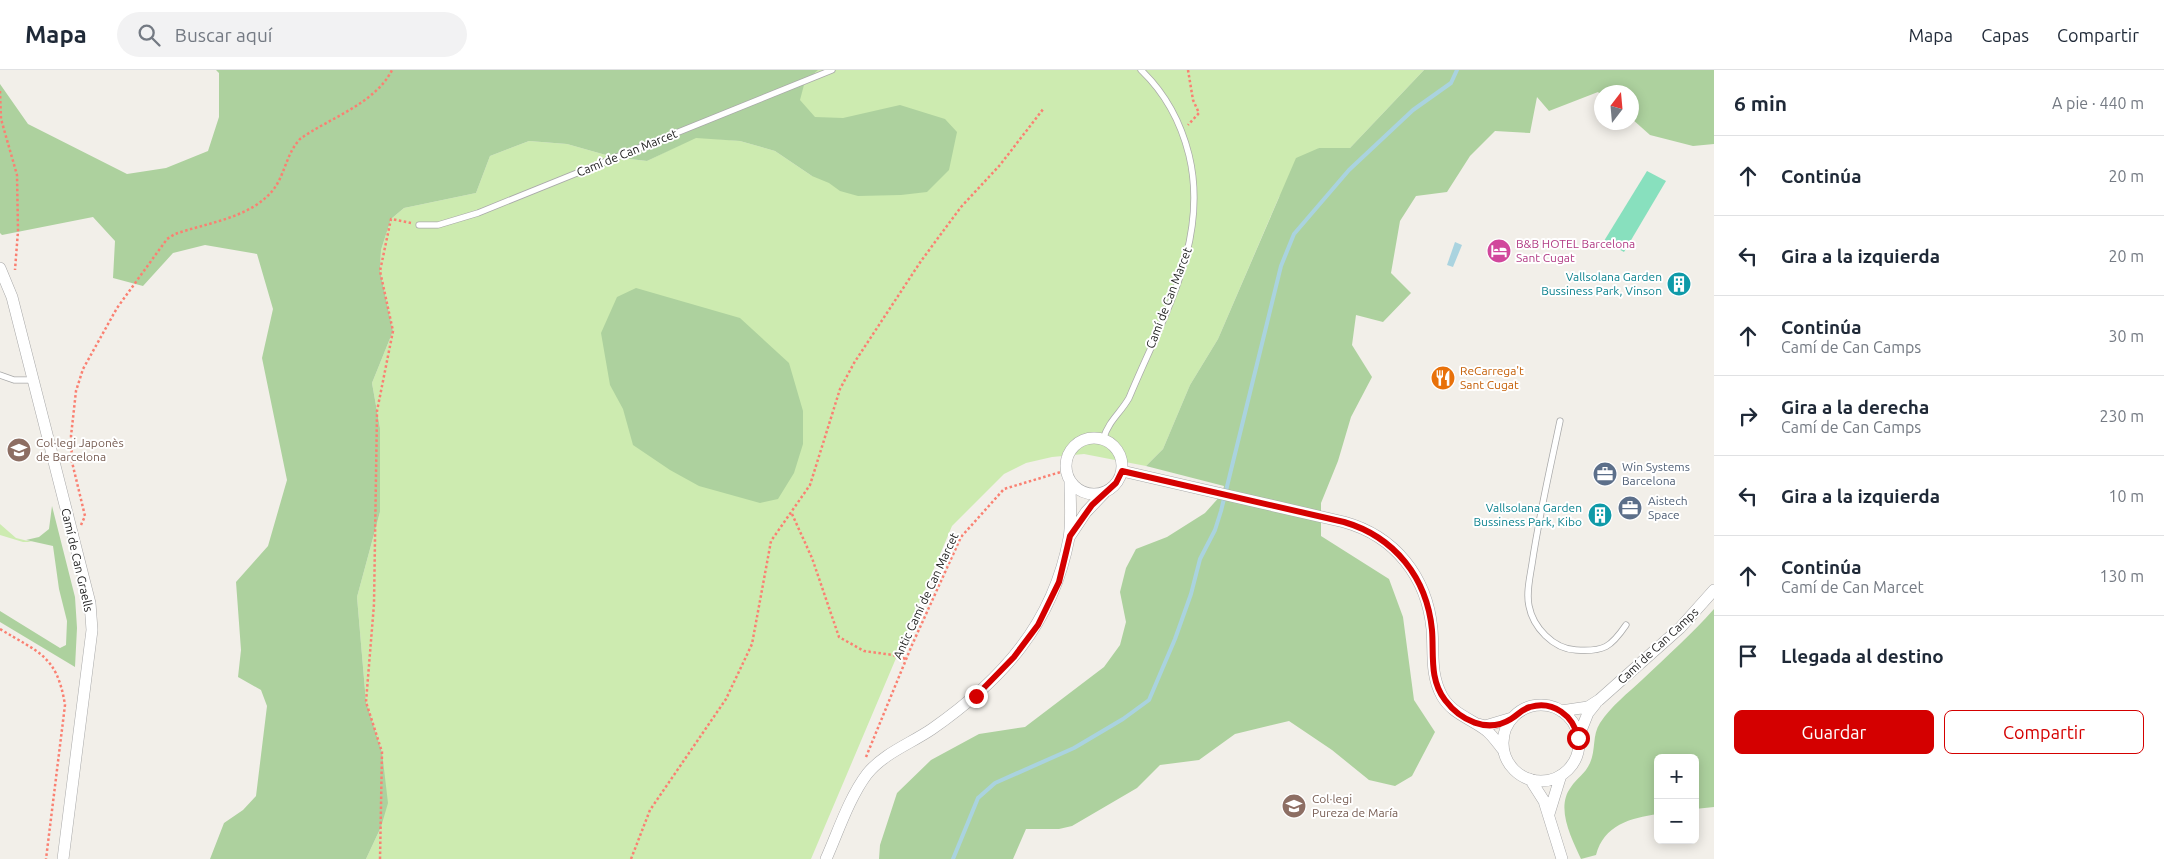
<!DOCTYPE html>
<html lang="es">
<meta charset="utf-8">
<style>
body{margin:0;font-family:Ubuntu,sans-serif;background:#f2f2f3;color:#1f2937}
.controls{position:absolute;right:15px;bottom:15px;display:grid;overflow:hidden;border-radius:8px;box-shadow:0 2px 12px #0003}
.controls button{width:45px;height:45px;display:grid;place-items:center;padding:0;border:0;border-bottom:1px solid #e0e1e3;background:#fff;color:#1f2937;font:25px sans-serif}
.compass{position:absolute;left:1594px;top:15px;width:45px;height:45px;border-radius:50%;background:#fff;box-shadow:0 2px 12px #0003;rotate:16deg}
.stop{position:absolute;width:15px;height:15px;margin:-11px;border:4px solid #d40000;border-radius:50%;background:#fff}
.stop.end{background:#d40000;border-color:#fff;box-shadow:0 1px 5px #0008}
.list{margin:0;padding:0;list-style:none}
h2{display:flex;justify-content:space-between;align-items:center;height:65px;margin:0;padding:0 20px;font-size:21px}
h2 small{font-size:16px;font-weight:400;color:#747a83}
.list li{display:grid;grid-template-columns:32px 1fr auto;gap:15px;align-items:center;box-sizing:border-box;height:80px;padding:0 20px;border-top:1px solid #e0e1e3}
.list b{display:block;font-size:19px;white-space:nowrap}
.list p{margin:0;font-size:16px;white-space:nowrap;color:#747a83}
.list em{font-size:16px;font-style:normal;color:#747a83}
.actions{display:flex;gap:10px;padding:15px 20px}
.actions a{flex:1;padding:11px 0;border:1px solid #d40000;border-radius:8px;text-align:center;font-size:18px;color:#d40000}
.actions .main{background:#d40000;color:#fff}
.icon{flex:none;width:28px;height:28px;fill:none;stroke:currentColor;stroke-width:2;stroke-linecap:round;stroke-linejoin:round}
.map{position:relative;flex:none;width:1714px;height:789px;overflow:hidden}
header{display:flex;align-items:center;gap:30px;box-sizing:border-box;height:70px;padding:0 25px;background:#fff;border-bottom:1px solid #e0e1e3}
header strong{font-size:24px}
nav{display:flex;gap:28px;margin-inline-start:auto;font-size:18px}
.search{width:350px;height:45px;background:#f2f2f3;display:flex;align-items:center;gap:12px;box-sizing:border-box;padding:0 18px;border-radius:28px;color:#747a83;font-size:19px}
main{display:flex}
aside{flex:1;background:#fff}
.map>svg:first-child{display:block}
</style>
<header>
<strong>Mapa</strong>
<div class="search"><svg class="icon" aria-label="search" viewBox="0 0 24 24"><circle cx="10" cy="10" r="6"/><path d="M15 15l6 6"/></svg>Buscar aquí</div>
<nav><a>Mapa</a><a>Capas</a><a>Compartir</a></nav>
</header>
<main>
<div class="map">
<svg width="1714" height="789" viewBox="0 0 1714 789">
<rect width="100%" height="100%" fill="#f2efe9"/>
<!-- grass -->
<path fill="#cdebb0" d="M808,0H1424L1350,78H1319L1279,127L1218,269L1190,315L1163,379L1146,396L1084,384L1052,387L1026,393L1004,404L952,456L811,789H366L381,757L382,682L366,632L357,527L380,442V358L372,313L393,261L380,201L381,180L391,149L404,138L476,123L490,86L529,71L567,74L613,87L647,91L696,67L740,71L775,81L812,106L854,58L782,44Z
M0,454L16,468L32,472H23L0,465Z"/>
<!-- forest -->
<path fill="#add19e" d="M216,0H818L805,11L800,30L815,47L843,48L900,35L945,49L957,62L949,100L927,122L901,125L858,126L840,121L829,113L812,106L775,81L740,71L696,68L647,91L613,87L567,74L529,71L490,86L476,123L404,138L391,149L381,180L380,201L393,261L372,313L380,358V442L357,527L366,632L382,682L388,733L381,757L366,789H210L224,753L243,740L256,726L267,636L261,620L238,607L241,580L236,512L268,476L287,410L262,288L273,239L257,184L205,175L173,183L143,216L113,208L115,171L93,147L2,165L0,163V14L28,54L127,104L166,98L208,81L219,47V3Z
M1424,0H1714V74L1693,76L1650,65L1632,49V22H1602L1601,25L1598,22L1549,41L1537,27L1530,63L1495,61L1470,86L1447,122L1416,126L1400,151L1391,203L1411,223L1383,252L1356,245L1352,275L1372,307L1351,347L1338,391L1321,433V466L1389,509L1403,547L1414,630L1435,662L1412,706L1395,716L1369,710L1332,680L1289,651L1235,664L1199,690L1160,695L1137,718L1072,756L1059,759H1026L1013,789H879L880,775L897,723L931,690L979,664L1025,657L1104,597L1120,575L1126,552L1120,522L1126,498L1136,479L1167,467L1205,443L1222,424L1224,416L1146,396L1163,379L1190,315L1218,269L1296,88L1319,78H1350Z
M636,218L740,248L789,293L803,341V374L794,403L778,429L760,433L699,416L670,400L633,375L623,339L610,315L601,263L617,227Z
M52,436L75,527L77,558L75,597L0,552V541L60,578L66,575L67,551L59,519L53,476L26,470L39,467L49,459Z
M1714,539V737L1695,739V688H1658V744C1630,748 1604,755 1596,785L1581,789C1572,769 1555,738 1571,717C1577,708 1585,704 1590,693C1596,680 1592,665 1600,653C1611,636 1628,623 1643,609C1667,586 1692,564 1714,539Z"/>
<!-- pitch -->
<path fill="#88e0be" d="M1647,101L1666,111L1624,182L1604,171Z"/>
<!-- water -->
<path fill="#aad3df" d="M1455,172L1462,175L1453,197L1447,195Z"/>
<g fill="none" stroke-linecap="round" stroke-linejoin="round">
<!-- stream -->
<path stroke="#aad3df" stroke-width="4" d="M953,789L978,728L995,713L1074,678L1123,649L1149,630L1175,569L1191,524L1200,489L1215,460L1221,441L1281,196L1294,164L1349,100L1413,40L1451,13L1457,0"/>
<defs>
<path id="service" d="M419,155H438L478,143L832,0
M0,305L14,310H33
M1560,351C1550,399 1539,446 1532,494C1530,507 1526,523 1529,536C1533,557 1553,579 1576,580C1604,582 1611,577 1626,555
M1103,369C1110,349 1119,345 1129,328C1161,250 1210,172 1189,85C1181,53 1165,23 1141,0"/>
<path id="minor" d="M0,198L12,227L90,533L92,560L63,789
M1066 396a28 28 0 1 1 56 0a28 28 0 1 1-56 0Z
M1122,401L1344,452C1395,466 1427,507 1432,559C1434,583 1430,604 1442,626C1452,644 1472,649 1487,661C1494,667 1498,674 1504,681
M1070,466L1086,442L1105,422
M1503 673a38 38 0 1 1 76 0a38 38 0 1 1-76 0Z
M1561,641L1588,637L1599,630L1680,558L1714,520
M1478,654L1485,656L1512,648
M1578,668L1588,643L1596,633
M1530,709L1544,731L1562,789
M1549,744L1561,705
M826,789C838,762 849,728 867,704C884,683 910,674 932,659C1002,610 1053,554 1069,468C1072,451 1070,430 1070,412"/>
</defs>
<!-- service casing -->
<use href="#service" stroke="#a9a9a9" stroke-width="7"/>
<!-- minor casing -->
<use href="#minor" stroke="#a9a9a9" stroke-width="12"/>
<!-- path -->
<path stroke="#fa8072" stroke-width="2.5" stroke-dasharray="2.5 2.5" stroke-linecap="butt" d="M1188,0L1193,30L1199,43L1188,55
M0,21L1,49L17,105L18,161L15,200
M792,444L812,488L839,567L864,581L893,585L906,589
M81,455L85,446L72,392L71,366L76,321L83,299L117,238L167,169L175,164C206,153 251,148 273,120C285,105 286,84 300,69C329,48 375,34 392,0
M0,559C39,583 57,585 65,635L46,789
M866,687L912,575L961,467L1004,419L1064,401
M380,789L382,682L366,632L374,534L377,341L393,261L380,201L391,149L411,153
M631,789L650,740L726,629L752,574L771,471L810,415L840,319L854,293L921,191L961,137L1000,95L1044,38"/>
<!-- service -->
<use href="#service" stroke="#fff" stroke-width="5.5"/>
<!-- minor -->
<use href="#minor" stroke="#fff" stroke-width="11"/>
</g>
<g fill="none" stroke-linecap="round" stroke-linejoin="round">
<!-- route -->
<path stroke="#d40000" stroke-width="6" d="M976,626L1014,587L1038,555L1059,512L1070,466L1092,435L1116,413L1122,401L1344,452C1395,467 1427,508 1432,560C1434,584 1429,609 1445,630C1460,650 1487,664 1511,649C1518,645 1522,639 1530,637C1553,630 1574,646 1578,668"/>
</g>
<!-- icons -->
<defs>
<symbol id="hotel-disc" viewBox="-11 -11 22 22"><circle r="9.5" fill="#d1479c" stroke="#fff"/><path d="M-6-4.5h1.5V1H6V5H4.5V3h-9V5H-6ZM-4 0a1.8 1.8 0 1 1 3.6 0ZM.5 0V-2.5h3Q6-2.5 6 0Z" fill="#fff"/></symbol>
<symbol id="building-disc" viewBox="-11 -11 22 22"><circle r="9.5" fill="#0f9aa8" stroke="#fff"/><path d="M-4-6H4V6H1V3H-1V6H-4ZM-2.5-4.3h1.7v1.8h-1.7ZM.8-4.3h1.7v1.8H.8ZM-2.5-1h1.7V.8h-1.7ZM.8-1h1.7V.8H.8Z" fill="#fff"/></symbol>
<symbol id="restaurant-disc" viewBox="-11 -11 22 22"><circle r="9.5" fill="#e8710a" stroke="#fff"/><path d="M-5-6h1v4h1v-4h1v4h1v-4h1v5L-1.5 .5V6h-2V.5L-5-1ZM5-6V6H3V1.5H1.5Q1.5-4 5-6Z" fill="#fff"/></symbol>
<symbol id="school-disc" viewBox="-11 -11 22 22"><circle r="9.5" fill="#8d6e63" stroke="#fff"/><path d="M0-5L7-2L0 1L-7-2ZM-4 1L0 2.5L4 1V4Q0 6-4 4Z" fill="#fff"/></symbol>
<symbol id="office-disc" viewBox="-11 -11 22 22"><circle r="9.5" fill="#5c6f8a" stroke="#fff"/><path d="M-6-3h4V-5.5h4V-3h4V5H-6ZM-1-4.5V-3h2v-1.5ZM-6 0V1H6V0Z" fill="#fff"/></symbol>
</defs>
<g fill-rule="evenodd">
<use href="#hotel-disc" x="1485" y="167" width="28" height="28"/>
<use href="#building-disc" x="1665" y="200" width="28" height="28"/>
<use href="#restaurant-disc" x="1429" y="294" width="28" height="28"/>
<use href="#school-disc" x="5" y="366" width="28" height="28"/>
<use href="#office-disc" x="1591" y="390" width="28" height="28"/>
<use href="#office-disc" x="1616" y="424" width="28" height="28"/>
<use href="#building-disc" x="1586" y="431" width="28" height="28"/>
<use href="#school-disc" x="1280" y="722" width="28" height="28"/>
</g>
<g text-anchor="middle" stroke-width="4" stroke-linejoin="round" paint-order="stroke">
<!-- street labels -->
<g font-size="12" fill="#222" stroke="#fff">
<text transform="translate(627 83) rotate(-22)" y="4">Camí de Can Marcet</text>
<text transform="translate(1169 228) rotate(-69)" y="4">Camí de Can Marcet</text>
<text transform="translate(77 490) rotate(77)" y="4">Camí de Can Graells</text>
<text transform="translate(926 526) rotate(-65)" y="4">Antic Camí de Can Marcet</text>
<text transform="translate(1658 576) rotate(-43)" y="4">Camí de Can Camps</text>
</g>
<!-- hotel labels -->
<g font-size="12" fill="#b23c85" stroke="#fff" text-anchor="start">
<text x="1516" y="178">B&amp;B HOTEL Barcelona<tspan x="1516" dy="14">Sant Cugat</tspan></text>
</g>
<!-- culture labels -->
<g font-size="12" fill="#0d838f" stroke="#fff" text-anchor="end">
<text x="1662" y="211">Vallsolana Garden<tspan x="1662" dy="14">Bussiness Park, Vinson</tspan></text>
<text x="1582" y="442">Vallsolana Garden<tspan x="1582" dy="14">Bussiness Park, Kibo</tspan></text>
</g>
<!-- food labels -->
<g font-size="12" fill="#c56008" stroke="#fff" text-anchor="start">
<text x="1460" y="305">ReCarrega't<tspan x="1460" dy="14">Sant Cugat</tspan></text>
</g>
<!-- education labels -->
<g font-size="12" fill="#785e54" stroke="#fff" text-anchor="start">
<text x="36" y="377">Col·legi Japonès<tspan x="36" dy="14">de Barcelona</tspan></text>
<text x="1312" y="733">Col·legi<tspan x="1312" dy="14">Pureza de María</tspan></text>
</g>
<!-- service labels -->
<g font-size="12" fill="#4e5e75" stroke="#fff" text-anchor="start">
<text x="1622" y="401">Win Systems<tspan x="1622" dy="14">Barcelona</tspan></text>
<text x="1648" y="435">Aistech<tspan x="1648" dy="14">Space</tspan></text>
</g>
</g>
</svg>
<div class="controls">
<button>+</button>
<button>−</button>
</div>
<svg class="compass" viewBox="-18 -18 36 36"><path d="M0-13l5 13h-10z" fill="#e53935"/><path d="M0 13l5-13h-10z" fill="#747a83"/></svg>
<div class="stop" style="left:1578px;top:668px"></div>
<div class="stop end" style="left:976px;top:626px"></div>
</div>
<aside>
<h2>6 min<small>A pie · 440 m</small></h2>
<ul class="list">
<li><svg class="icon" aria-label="ahead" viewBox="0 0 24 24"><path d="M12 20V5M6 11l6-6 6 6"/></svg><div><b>Continúa</b></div><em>20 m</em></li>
<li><svg class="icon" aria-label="left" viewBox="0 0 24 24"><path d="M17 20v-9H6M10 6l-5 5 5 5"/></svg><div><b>Gira a la izquierda</b></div><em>20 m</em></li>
<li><svg class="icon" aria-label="ahead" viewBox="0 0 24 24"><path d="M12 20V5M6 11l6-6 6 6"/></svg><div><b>Continúa</b><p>Camí de Can Camps</p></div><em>30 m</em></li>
<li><svg class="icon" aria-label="right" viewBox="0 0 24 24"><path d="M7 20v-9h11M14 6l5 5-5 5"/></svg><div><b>Gira a la derecha</b><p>Camí de Can Camps</p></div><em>230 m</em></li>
<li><svg class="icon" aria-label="left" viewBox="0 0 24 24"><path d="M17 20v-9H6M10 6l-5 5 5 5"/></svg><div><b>Gira a la izquierda</b></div><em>10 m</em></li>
<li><svg class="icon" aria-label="ahead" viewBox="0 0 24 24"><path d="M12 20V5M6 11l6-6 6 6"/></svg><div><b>Continúa</b><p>Camí de Can Marcet</p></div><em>130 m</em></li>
<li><svg class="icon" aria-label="arrive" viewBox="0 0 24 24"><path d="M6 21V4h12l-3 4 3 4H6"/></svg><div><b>Llegada al destino</b></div></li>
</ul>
<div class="actions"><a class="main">Guardar</a><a>Compartir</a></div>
</aside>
</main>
